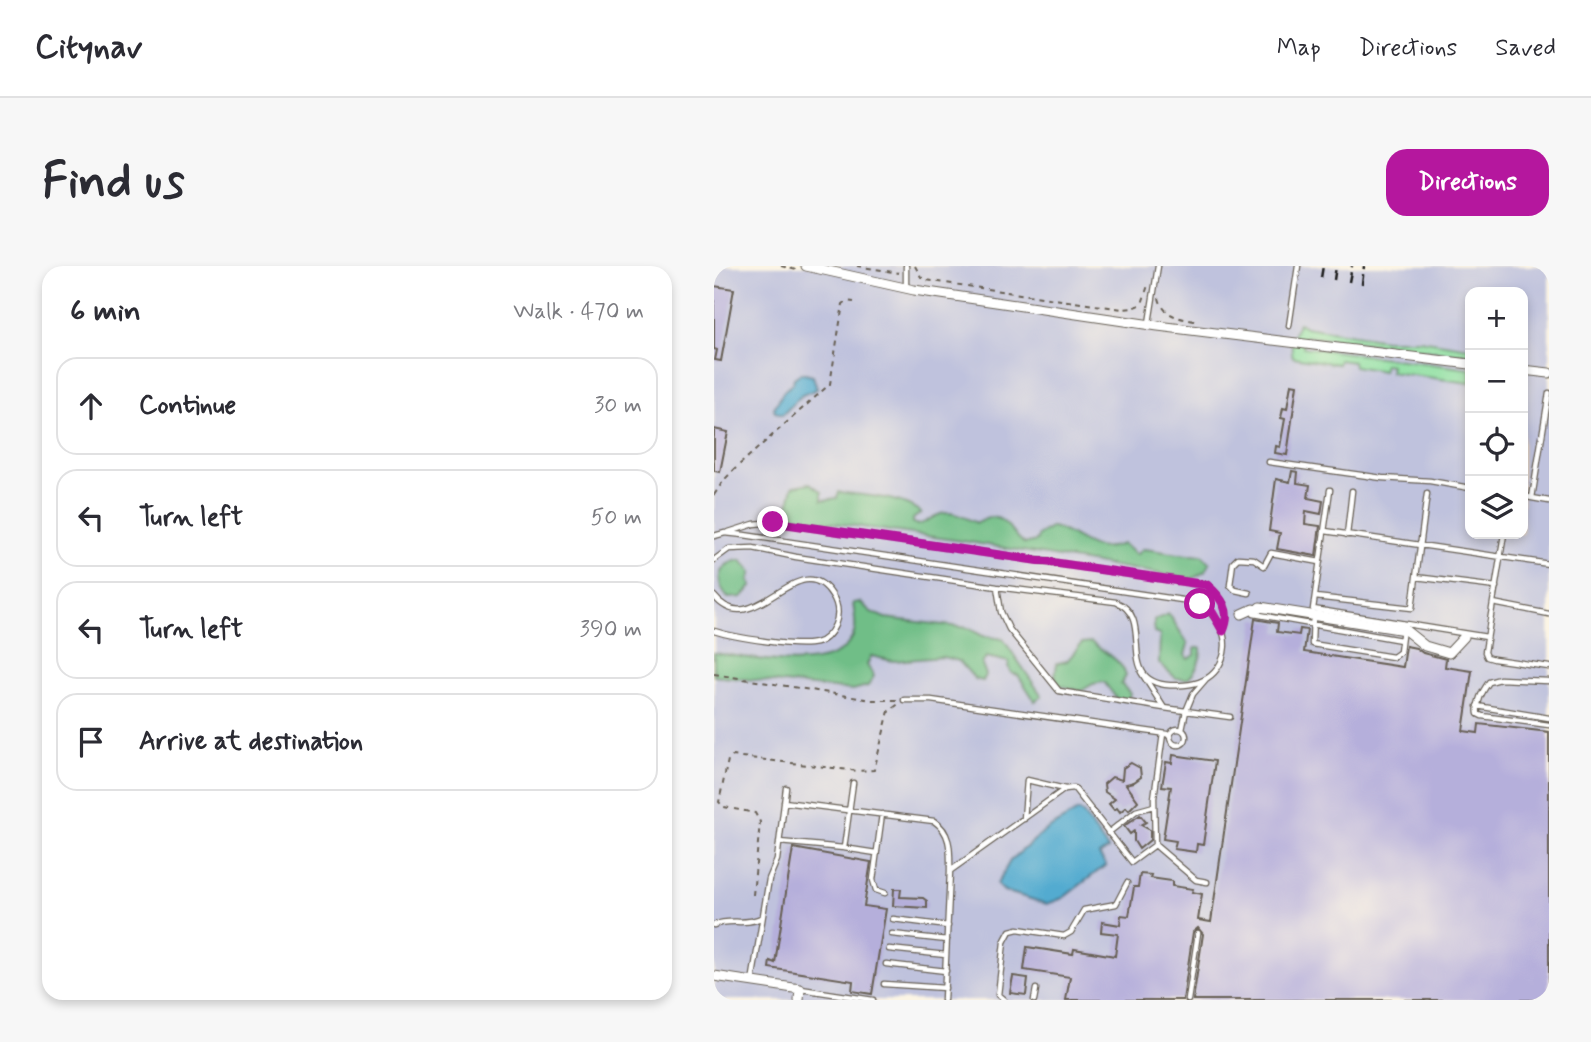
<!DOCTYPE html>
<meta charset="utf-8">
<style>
body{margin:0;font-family:Mynerve,sans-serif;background:#f7f7f7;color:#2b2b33}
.controls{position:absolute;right:21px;top:21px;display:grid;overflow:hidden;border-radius:14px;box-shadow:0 4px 10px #0003}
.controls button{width:63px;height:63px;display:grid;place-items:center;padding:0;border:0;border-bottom:2px solid #e1e1e2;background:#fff;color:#2b2b33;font:35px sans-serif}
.stop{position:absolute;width:21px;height:21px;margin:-16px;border:5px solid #b5179e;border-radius:50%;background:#fff}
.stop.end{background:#b5179e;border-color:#fff;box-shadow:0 2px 7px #0008}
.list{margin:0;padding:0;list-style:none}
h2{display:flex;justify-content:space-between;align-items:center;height:91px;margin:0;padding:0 28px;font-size:30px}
h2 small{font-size:23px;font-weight:400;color:#7c7c81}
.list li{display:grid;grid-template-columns:46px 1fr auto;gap:21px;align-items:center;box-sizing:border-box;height:98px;margin:0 14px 14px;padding:0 14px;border:2px solid #e1e1e2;border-radius:21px}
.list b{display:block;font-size:26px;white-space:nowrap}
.list em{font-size:23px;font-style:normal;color:#7c7c81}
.icon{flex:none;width:38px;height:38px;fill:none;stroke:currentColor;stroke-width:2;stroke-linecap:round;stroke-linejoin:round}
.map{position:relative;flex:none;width:835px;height:734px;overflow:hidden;border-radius:21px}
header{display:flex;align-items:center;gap:42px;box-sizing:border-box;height:98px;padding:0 35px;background:#fff;border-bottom:2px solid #e1e1e2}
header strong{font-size:33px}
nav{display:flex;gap:38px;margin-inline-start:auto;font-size:24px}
.intro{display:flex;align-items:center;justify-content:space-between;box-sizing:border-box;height:168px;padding:0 42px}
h1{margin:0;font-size:49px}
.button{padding:18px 32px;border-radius:21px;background:#b5179e;color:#fff;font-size:24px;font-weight:700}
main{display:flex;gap:42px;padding:0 42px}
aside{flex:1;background:#fff;border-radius:21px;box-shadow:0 4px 10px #0003}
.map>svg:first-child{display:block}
</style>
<header>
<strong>Citynav</strong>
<nav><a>Map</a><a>Directions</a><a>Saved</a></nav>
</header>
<div class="intro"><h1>Find us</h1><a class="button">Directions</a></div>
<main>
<aside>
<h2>6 min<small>Walk · 470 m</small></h2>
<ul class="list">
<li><svg class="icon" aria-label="ahead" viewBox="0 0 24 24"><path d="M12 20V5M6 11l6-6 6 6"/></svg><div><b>Continue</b></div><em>30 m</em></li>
<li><svg class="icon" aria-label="left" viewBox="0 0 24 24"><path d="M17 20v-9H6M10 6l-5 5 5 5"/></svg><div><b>Turn left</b></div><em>50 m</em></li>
<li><svg class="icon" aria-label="left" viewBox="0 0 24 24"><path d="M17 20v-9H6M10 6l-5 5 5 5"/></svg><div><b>Turn left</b></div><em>390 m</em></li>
<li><svg class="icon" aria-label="arrive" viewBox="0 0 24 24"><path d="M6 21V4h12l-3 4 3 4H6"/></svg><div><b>Arrive at destination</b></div></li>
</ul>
</aside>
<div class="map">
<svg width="835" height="734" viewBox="0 0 835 734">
<rect width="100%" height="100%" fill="#fcf5e5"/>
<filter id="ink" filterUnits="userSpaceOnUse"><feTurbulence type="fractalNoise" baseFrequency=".0143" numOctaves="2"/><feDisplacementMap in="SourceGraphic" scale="14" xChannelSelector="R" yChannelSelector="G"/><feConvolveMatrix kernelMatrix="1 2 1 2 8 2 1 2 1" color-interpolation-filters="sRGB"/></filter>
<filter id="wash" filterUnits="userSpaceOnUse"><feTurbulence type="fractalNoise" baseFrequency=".00686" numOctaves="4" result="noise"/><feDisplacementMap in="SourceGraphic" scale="28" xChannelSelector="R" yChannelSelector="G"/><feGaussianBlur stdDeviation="1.57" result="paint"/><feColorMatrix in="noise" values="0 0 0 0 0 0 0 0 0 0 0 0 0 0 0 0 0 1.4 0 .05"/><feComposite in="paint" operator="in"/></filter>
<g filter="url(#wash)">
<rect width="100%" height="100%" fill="#f2ddbf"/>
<!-- industrial -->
<path fill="#bfc2dd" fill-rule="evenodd" d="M0,0H835V734H0ZM756,26H809V268H756Z"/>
<!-- green -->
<path fill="#8adfa1" stroke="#537e5e" stroke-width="2" d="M585,57L591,61L671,74H706L756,82V89L591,70L589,81L756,103V117L676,106L677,99L671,98L669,105L640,100L639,96L625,94L624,98L579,91C576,82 579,65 585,57Z"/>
<!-- forest -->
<path fill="#6fbe87" stroke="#466d52" stroke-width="2" d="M96,217L108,226V234L123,232L125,226C148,229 190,231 207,247L199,253V257L203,259C212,257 216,252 224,249C237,243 251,252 263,257C267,256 270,253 274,252C290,247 301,272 311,278L322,275L325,269L338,261C369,269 372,290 409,278L422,289L428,283C448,284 468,291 488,289L496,297L492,305L478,313L255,276L56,248L57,242L74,243L79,220Z
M27,294L38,306L35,314L38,320L28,331L14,332C0,316 3,297 27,294Z
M146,336L157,346L171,352L254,362L269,370L289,373L328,430L321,435L304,409L297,407L294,401L295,396L272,391L268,398L272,409L269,415L261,413L245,395L229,391L179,395L157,390L153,399L160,410L154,420L139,424L0,410V387C35,391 129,414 141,364C142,356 140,345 139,337Z
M455,348L474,378L471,389L474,393L481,389V382H487C488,392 481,408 473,413L462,412L445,397L446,369L440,367V354Z
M377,376L402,394L409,402L412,410L407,418L416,427L414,434L403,433L390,416L379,418L367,425L345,419L341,410L343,397L353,395L368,377Z"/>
<!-- water -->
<path fill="#53abd0" stroke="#386476" stroke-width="2" d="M87,107L99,110L103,123L88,129L68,149L61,146L60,142L70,125L79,117L80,112Z
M364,545L369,548L394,583L385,589L392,599L349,632L333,638L290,625L283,618L296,595L332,564Z"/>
<g id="blocks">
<!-- building -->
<path fill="#b5afdb" d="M0,20L20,23L7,95L1,94L3,84L0,83Z
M577,118L583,119L573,189L561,187L562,180L566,181L571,153L567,152L569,142L573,143Z
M0,163L14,166L6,206L0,205Z
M578,205L584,206L583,217L596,219L594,232L609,235L607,248L592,245L591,258L606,260L602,290L563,283L566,267L555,265L562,213L576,216Z
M541,353L564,357L563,366L585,369L586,363L593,364L590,386L689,401L692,380L702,382L709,387L732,393L731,401L758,405L749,465L764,467L765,458L835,466V734H479L489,668L484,662L479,666L469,734H352L356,711L310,704L313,681L359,688L360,683L401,690L404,668L387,666L388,656L406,659L407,649L415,650L420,621H424L426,608L437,609L436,612L458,615V620L479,623L478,626L488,628L484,654L497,656Z
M459,489L501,495L489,579L483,578L482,586L460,583L462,575L449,573L457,521L448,520L452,496L458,497Z
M417,497L426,502L427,511L420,516L412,518L424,535L415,544L412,541L406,546L403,542L400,544L395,538L401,533L391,526L390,518L398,511L408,514L409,502Z
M426,549L432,556L427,559L436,564V574L425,583L420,575V565L416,568L410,560Z
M79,582L157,596L150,640L172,643L158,728L138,725L139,715L55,702L56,695L61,697Z
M180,623H187L186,631L209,632L213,635V642L179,640Z
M299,710L314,712L312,729L296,727Z"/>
</g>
</g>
<g filter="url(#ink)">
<use href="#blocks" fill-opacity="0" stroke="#676055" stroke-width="2"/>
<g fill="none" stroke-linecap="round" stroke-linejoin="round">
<defs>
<path id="lane" d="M192,23V0
M435,57L444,0
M575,60L584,0
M835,127L818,232L835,235
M555,196L668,212L716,215L756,222
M616,224L599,343L773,371
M809,230L818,232
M611,265L835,298
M15,266L40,258L59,256L493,319C508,332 518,344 509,364
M790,268L771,386L773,391L780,393L835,401
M633,269L638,225
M0,270L11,267L30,269L475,335C504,343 522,375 503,403C495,414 483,418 470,419C392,425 446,353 402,336L283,321L82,291L39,282L15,283L0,294
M702,311L782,321
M283,321L287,346L295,363L345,425L450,442
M535,327L521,324L516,319L519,297L524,292L540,293L550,300L557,287L606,296
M0,330C39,379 85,277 118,329C124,338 125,349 121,359C117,368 110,375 102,377C83,382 19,371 0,365
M601,331L698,342L713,228
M779,337L835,348
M540,348L687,374
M599,348L598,378L679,391L686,386L689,362
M427,406L450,442L472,445L479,428L492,413
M835,415L786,413L775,416C768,426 762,436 764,448L768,450L835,459
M190,434H217L453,468L456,471
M763,440L835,452
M456 471a8 8 0 1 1 16 0a8 8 0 1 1-16 0Z
M468,464L472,445L516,451
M351,523L360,522L418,596L441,579L482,614L493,616
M70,536L220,555C238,567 236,586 236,605
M168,548L159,614L162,624L171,627
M394,567L422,545L440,540
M65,576L130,582L162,587
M441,579L440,532L449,468
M130,582L139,517
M179,653L234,660
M0,659C17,652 30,660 47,652
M178,668L233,674
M175,683L232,689
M172,698L232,705
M38,716L55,613L63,594L72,522
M170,718L231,722
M87,723L159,734
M230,734L236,605L351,523L313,514L310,553
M290,734L284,729L290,676L296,665L304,663L350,670L357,666L370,644L402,638L413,617
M320,734L322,723
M474,734L484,667"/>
<path id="street" d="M92,0L200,24L444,60L756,98
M809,104L835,107
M528,348L539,343L543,344L546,341L691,364L711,380L735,387L750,371
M0,710L86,723L85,734"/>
</defs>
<!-- lane casing -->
<use href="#lane" stroke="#676055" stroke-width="7"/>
<!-- street casing -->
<use href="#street" stroke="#676055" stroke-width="11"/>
<!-- path -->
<path stroke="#676055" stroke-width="2" stroke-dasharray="5 5" stroke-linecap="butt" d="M67,0L82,4L83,0
M143,0L185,7
M201,0L207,11L212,14L408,43L419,42L428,38L434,19
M445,32C450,52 468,52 485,56
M0,229L10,214L25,199L116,118L129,38L133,35L140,36
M0,408L157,434H186
M39,629L46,556L41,547L10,541L5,536L14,494L19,490L144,505L160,504L175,445L186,437"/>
<!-- lane -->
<use href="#lane" stroke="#fff" stroke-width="4.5"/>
<!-- street -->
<use href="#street" stroke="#fff" stroke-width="9"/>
<!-- rail -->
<path stroke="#1c1c1c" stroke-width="2.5" stroke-dasharray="10 5" stroke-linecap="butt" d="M607,12L609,0
M620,14L622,0
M635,16L638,0
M648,18L650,0"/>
</g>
</g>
<g fill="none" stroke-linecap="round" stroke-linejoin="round" filter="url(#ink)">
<!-- route -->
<path stroke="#b5179e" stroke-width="9" d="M59,256L493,319C508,332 518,345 509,365L498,346L486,338"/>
</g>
</svg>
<div class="controls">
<button>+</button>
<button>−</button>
<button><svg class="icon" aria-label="locate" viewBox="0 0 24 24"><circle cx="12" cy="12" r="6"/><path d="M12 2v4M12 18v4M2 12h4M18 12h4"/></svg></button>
<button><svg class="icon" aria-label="layers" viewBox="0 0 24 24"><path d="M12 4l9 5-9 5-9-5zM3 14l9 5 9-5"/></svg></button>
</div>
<div class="stop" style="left:486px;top:338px"></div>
<div class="stop end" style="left:59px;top:256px"></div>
</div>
</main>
